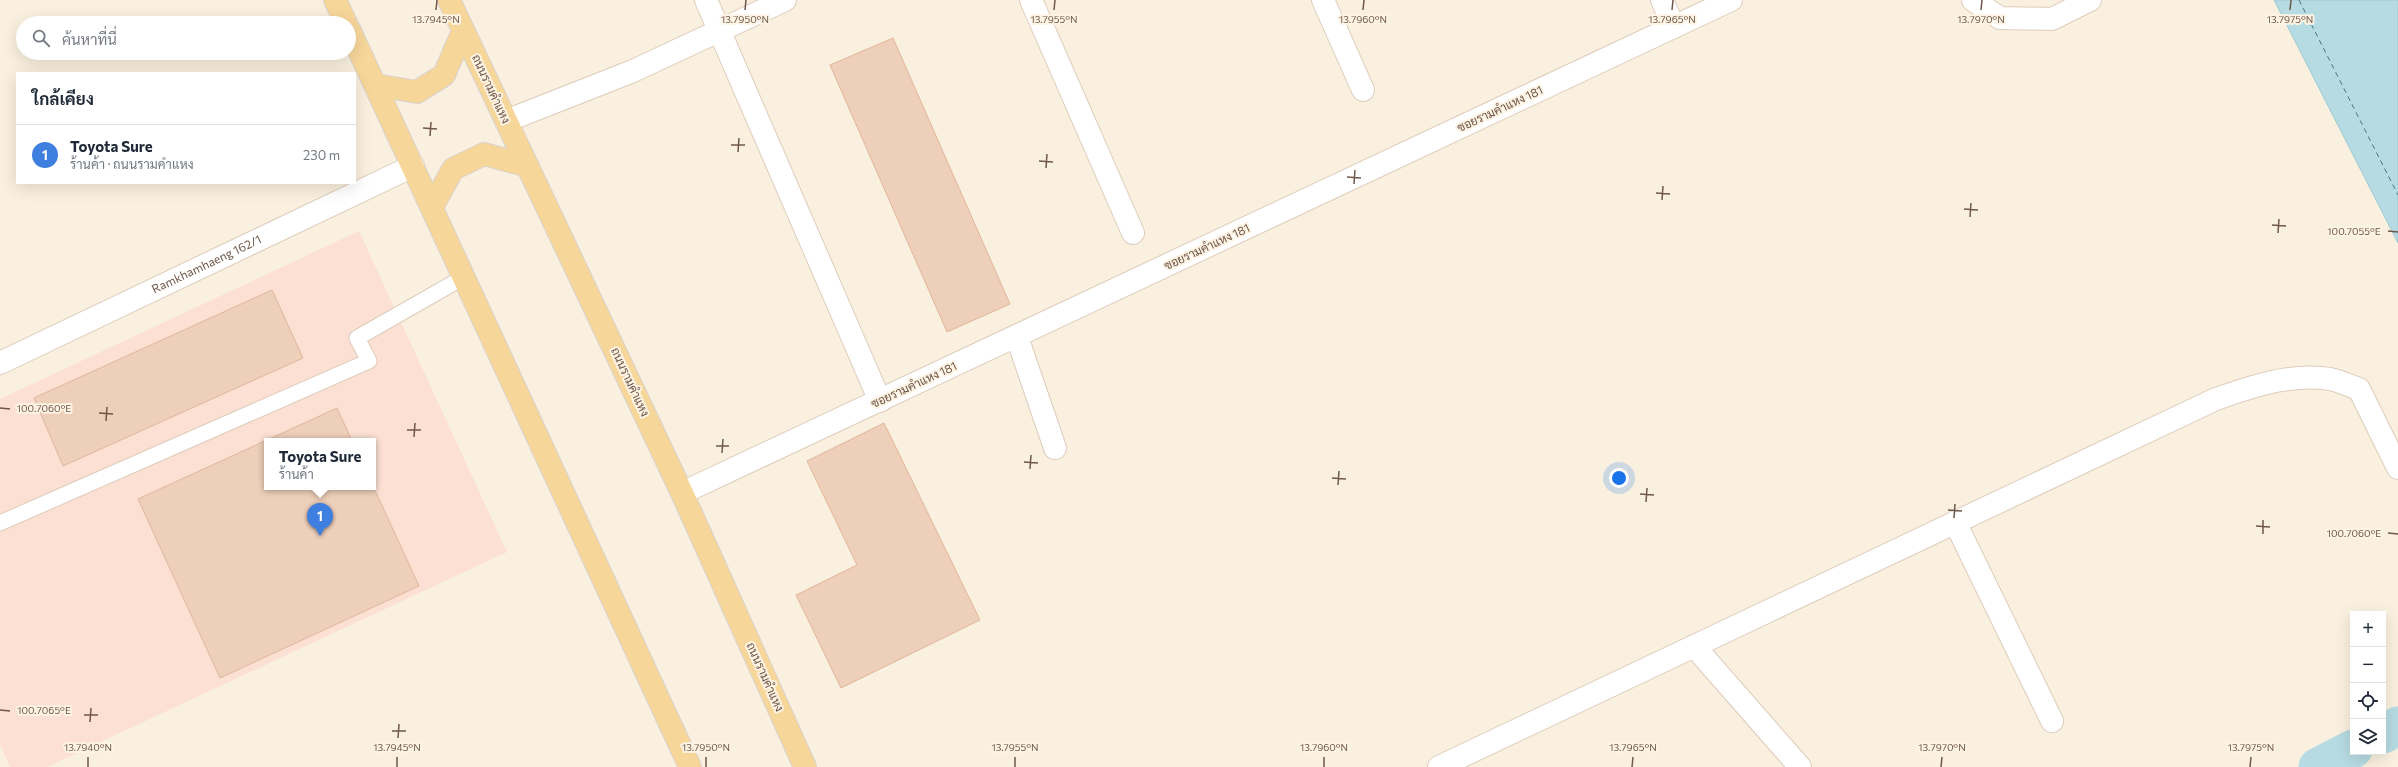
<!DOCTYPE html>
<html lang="th">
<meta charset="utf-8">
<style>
body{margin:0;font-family:Commissioner,Sarabun,sans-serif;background:#f2f2f3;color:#1f2937}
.controls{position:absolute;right:12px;bottom:12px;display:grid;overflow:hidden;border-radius:0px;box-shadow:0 4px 16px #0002}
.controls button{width:36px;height:36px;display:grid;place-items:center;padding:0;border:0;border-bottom:1px solid #e0e1e3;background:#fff;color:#1f2937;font:20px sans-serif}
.you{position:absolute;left:1619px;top:478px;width:14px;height:14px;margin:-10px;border:3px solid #fff;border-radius:50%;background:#1a73e8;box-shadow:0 0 0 6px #1a73e833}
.badge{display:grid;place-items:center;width:26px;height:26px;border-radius:50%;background:#ea580c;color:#fff;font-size:13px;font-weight:700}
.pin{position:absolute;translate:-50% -33px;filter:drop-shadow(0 1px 2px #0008)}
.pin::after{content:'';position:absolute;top:21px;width:14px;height:12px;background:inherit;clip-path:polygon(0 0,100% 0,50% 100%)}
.popup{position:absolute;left:264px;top:438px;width:112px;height:52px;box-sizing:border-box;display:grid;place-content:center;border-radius:0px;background:#fff;filter:drop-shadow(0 1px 3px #0005);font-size:13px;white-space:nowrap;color:#747a83}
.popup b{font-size:15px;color:#1f2937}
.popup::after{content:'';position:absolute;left:50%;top:100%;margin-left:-8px;border:8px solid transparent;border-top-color:#fff}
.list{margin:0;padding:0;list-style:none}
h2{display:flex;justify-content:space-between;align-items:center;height:52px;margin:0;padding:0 16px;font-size:17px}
h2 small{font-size:13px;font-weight:400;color:#747a83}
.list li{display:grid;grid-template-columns:26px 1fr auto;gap:12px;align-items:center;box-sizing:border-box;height:60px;padding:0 16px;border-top:1px solid #e0e1e3}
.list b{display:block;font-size:15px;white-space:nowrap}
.list p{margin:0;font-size:13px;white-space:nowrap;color:#747a83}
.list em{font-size:13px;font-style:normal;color:#747a83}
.icon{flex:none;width:22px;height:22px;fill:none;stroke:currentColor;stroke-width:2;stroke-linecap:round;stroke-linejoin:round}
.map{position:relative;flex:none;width:2398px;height:767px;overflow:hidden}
.search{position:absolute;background:#fff;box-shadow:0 4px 16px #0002;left:16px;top:16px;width:340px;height:44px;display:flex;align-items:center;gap:10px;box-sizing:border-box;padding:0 14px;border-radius:22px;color:#747a83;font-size:15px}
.panel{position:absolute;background:#fff;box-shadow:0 4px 16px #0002;left:16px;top:72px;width:340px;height:112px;border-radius:0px}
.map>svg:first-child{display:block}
</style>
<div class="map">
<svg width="2398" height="767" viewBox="0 0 2398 767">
<rect width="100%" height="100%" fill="#faf0df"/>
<!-- commercial -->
<path fill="#fbe0d3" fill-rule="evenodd" d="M359,231L507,552L47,767H10L0,745V399ZM267,441H373V487H267Z"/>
<!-- water -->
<path fill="#b6dbe2" stroke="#9ccad3" d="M2274,0H2398V243Z"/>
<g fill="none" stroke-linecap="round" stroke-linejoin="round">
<!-- canal -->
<path stroke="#b6dbe2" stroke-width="39" d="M2383,734L2398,726
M2318,767L2353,749"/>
<!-- ferry -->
<path stroke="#447782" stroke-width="1" stroke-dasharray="5 4" stroke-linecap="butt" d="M2299,0L2398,195"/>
</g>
<!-- building -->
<path fill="#eecfb9" stroke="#e0b69a" d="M893,38L1010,304L947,332L830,65Z
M272,290L303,358L63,466L34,398Z
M337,408L352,441H267V487L373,486L419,586L220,678L138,499Z
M884,423L980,620L841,688L796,595L857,565L807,461Z"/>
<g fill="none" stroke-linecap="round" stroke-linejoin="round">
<defs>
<path id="lane" d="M0,523L369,361L357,338L464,277"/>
<g id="street">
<path d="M706,0L880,401"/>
<path d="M1031,0L1133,233"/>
<path d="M1323,0L1363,90"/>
<path d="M1662,0L1674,27"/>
<path d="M1973,0L2000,18L2052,19L2090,0"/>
<path d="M506,121L633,71L785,0"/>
<path d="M1017,337L1055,448"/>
<path id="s1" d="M0,363L413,166"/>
<path d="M682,493L1731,0"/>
<path d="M1955,522L2052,721"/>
<path d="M1694,646L1800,767"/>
<path d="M1439,767L2216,399C2253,386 2290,373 2330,379C2340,381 2350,386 2359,389L2398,468"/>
</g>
<path id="primary" d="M335,0L346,23
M449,0L682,493L805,767
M349,29L690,767
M375,85L417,92L444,75L463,31
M432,207L453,169L484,154L528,166"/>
</defs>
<!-- lane casing -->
<use href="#lane" stroke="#deccbc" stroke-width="17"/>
<!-- street casing -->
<use href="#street" stroke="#deccbc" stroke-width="24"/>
<!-- primary casing -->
<use href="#primary" stroke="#dad3d0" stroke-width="24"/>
<!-- lane -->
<use href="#lane" stroke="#fff" stroke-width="15"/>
<!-- street -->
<use href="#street" stroke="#fff" stroke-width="22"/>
<!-- primary -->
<use href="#primary" stroke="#f7d69a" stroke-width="22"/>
</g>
<!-- ticks -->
<path fill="none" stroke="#6f5749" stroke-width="1.5" d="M436,10L437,0M745,10L746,0M1054,10L1055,0M1363,10L1364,0M1672,10L1673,0M1981,10L1982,0M2290,10L2291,0M423,128L437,129M430,136L431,122M731,145H745M738,152L739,138M1039,161L1053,162M1046,168L1047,154M1347,177L1361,178M1354,184L1355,170M1656,193L1670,194M1662,200L1663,186M1964,209L1978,210M1970,217L1971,203M2272,225L2286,226M2388,231L2398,232M2278,233L2279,219M0,408L10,409M99,413L113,414M106,421L107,407M407,430H421M414,437L415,423M716,446H729M722,453L723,439M1024,462L1038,463M1030,469L1031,455M1332,478L1346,479M1338,485L1339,471M1640,494L1654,495M1646,502L1647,488M1948,510L1962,511M1954,518L1955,504M2256,526L2270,527M2388,533L2398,534M2263,534V520M0,710L10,711M84,715H98M90,722L91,708M392,731H406M398,738L399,724M88,767V757M397,767V757M706,767V757M1015,767V757M1324,767V757M1632,767L1633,757M1941,767L1942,757M2250,767L2251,757"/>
<g text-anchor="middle" stroke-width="4" stroke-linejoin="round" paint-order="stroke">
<!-- street labels -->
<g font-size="12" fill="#6f5749" stroke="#fef4e5">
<text transform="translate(491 89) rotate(65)" y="4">ถนนรามคำแหง</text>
<text transform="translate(1500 109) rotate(-25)" y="4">ซอยรามคำแหง 181</text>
<text transform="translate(1207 247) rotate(-25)" y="4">ซอยรามคำแหง 181</text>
<text dy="4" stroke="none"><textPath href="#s1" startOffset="229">Ramkhamhaeng 162/1</textPath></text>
<text transform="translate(630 382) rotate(65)" y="4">ถนนรามคำแหง</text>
<text transform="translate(914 385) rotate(-25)" y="4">ซอยรามคำแหง 181</text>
<text transform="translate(765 677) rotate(66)" y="4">ถนนรามคำแหง</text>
</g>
</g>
<g font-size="10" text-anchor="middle" fill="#6f5749" stroke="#fef4e5" stroke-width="4" stroke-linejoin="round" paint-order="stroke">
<text x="436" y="23">13.7945°N</text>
<text x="745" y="23">13.7950°N</text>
<text x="1054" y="23">13.7955°N</text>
<text x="1363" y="23">13.7960°N</text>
<text x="1672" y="23">13.7965°N</text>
<text x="1981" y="23">13.7970°N</text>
<text x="2290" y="23">13.7975°N</text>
<text x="2354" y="235">100.7055°E</text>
<text x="44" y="412">100.7060°E</text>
<text x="2354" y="537">100.7060°E</text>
<text x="44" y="714">100.7065°E</text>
<text x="88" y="751">13.7940°N</text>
<text x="397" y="751">13.7945°N</text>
<text x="706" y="751">13.7950°N</text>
<text x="1015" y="751">13.7955°N</text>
<text x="1324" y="751">13.7960°N</text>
<text x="1633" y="751">13.7965°N</text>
<text x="1942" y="751">13.7970°N</text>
<text x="2251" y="751">13.7975°N</text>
</g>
</svg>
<div class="controls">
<button>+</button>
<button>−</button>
<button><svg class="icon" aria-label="locate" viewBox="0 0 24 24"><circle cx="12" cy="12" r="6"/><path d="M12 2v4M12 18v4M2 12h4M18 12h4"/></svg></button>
<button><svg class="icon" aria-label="layers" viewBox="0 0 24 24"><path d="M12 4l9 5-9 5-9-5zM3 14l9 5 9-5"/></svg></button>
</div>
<div class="you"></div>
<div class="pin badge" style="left:320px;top:536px;background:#3f7fe0">1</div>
<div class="popup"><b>Toyota Sure</b>ร้านค้า</div>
<div class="search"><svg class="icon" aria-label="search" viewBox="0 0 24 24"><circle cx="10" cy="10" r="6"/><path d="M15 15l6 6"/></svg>ค้นหาที่นี่</div>
<section class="panel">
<h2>ใกล้เคียง<small></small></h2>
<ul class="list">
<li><span class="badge" style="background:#3f7fe0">1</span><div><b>Toyota Sure</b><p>ร้านค้า · ถนนรามคำแหง</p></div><em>230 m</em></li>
</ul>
</section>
</div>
